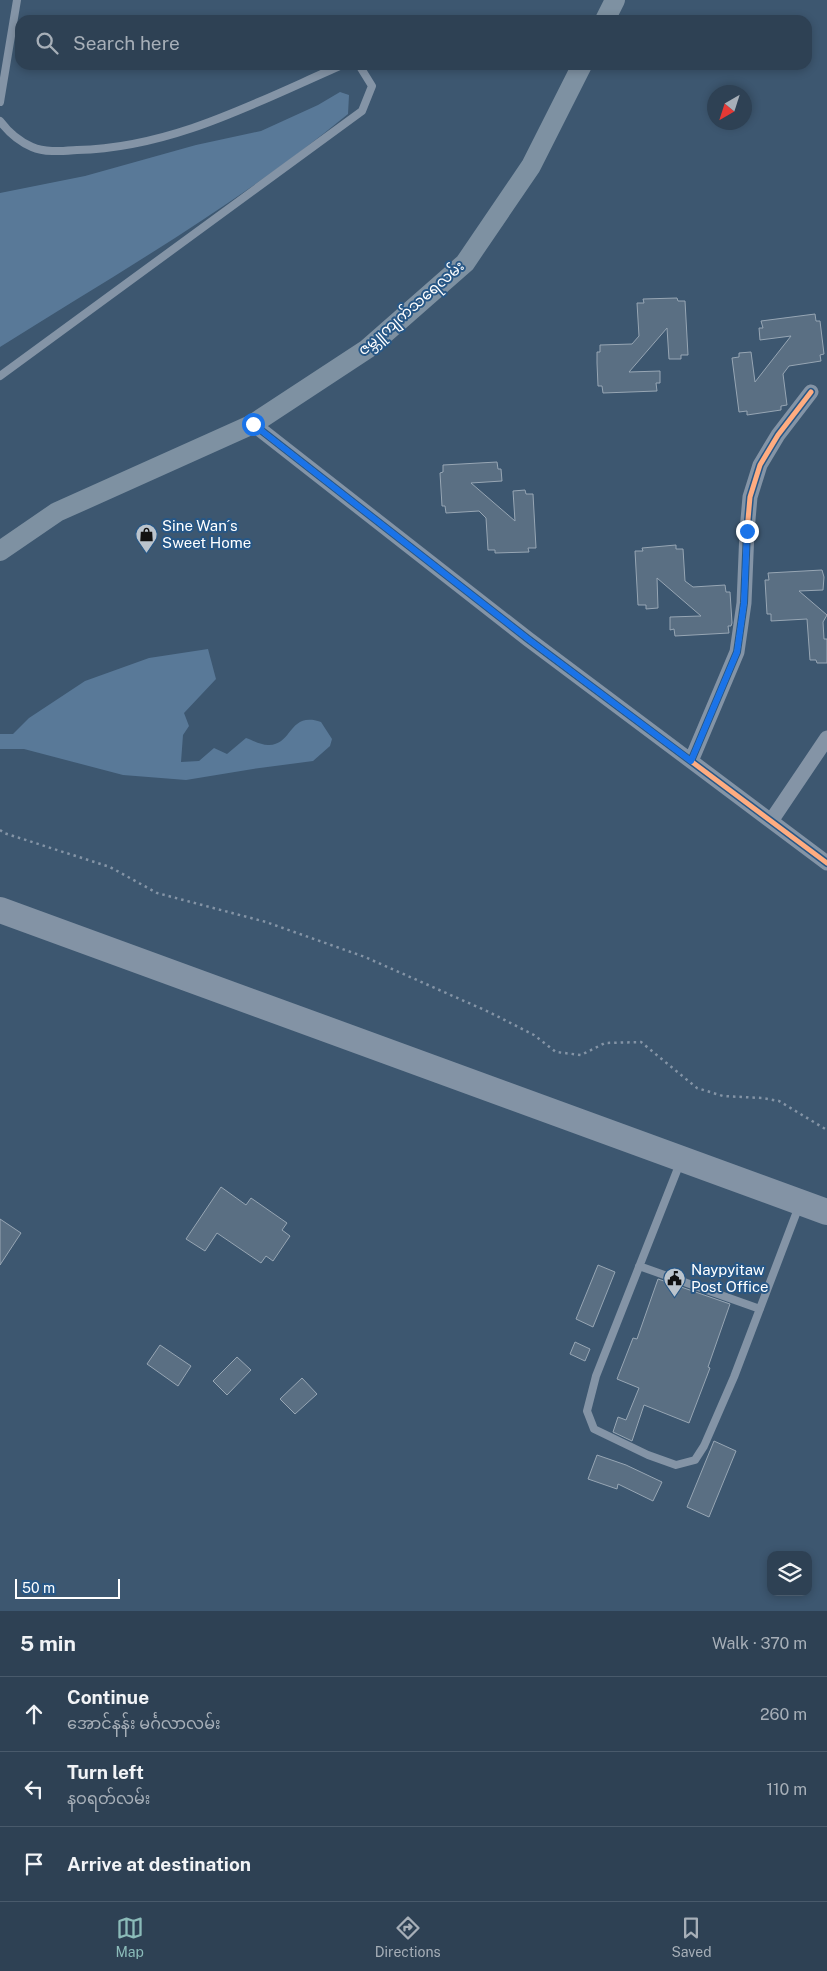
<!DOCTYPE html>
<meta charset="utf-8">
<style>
body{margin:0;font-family:"Public Sans","Noto Sans Myanmar",sans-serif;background:#36485a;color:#f1f3f6}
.controls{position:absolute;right:15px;bottom:15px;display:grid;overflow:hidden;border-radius:10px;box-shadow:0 2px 8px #0003}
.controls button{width:45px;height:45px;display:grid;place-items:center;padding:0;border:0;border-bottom:1px solid #495a6b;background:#2e4154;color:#f1f3f6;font:25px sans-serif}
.compass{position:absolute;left:707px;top:85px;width:45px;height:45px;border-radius:50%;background:#2e4154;box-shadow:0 2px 8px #0003;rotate:219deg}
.scale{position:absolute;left:15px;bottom:12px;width:105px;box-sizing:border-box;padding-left:5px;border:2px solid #fff;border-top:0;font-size:14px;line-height:18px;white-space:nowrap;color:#fff;-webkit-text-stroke:4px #275786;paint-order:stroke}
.stop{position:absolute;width:15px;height:15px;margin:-11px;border:4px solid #1a73e8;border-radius:50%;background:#fff}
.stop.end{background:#1a73e8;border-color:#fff;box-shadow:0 1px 5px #0008}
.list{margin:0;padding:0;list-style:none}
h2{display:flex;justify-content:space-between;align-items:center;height:65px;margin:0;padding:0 20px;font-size:21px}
h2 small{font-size:16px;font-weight:400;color:#a7afb8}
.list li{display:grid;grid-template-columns:32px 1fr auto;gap:15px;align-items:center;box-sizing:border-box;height:75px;padding:0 20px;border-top:1px solid #495a6b}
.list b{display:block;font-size:19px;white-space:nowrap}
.list p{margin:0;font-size:16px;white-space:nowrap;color:#a7afb8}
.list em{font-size:16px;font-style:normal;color:#a7afb8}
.icon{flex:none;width:28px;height:28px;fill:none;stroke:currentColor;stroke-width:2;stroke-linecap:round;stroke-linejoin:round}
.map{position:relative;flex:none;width:827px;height:1611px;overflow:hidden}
.search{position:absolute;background:#2e4154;box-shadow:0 2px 8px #0003;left:15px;right:15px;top:15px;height:55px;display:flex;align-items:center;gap:12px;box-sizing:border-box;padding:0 18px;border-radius:15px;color:#a7afb8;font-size:19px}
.sheet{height:290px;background:#2e4154}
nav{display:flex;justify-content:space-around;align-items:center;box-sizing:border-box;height:70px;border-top:1px solid #495a6b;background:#2e4154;font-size:14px;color:#a7afb8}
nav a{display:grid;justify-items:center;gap:2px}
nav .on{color:#8bbbb9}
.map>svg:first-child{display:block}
</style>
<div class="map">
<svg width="827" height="1611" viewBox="0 0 827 1611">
<rect width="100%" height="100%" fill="#3d5770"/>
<!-- water -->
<path fill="#597998" d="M340,92L349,95L348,114C240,203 118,273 0,347V193L85,176L196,145L261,131L318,105Z
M208,649L216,679L184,713L189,726L183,735L181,762L199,761L214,748L227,754L246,738C252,740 261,745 268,745C293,746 288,711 321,722L332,739L330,746L313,761L253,769L186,780L123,775L24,749H0V734H13L29,718L85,681L149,658Z"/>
<!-- building -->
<path fill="#5a6f83" stroke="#97a6b4" d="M677,298L678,301H685L688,355H681V359H669L667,328L629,372L660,371V383H656L657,391L603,393L602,386H598L597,363V352H600V345L632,344L639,336L637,303H644L643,299Z
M815,314L816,321H820L824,354L820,355L821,361L789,366L783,374L787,405L781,406V410L747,415V411L739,412L732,358L739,357V353L751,352L755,382L791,336L760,340L759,328H763L761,321Z
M497,462L498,469H501L502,481L471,483L515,521L513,491L525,490L526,494H533L536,548H528L529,552L495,553V550H488L486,518L479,511L446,513L445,506H442L440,473L443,472V465Z
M676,545V549H683L685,581L693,587L725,585L726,592H730L732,623L731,626H728L729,633L675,636L674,629L670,630V617L701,616L657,578L658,608L646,609V605H638L635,551H643L642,548Z
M822,570L824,577L823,590L799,591L827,615L823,622L824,639H827V663H817L816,660H810L807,619L771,621V614H767L765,580H769L768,573Z
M221,1187L246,1205L251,1198L287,1223L282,1230L290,1236L273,1261L266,1256L261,1263L217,1233L205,1251L186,1239Z
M0,1219L21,1233L0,1265Z
M598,1265L615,1272L593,1327L576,1319Z
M658,1279L730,1304L708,1367L710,1368L689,1423L644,1405L632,1441L613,1432L618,1417L626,1420L639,1388L617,1379L633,1338L637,1339Z
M575,1342L590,1349L585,1361L570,1354Z
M160,1345L191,1366L178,1386L147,1364Z
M237,1357L251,1370L227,1395L213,1381Z
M302,1378L317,1394L295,1414L280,1399Z
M714,1441L736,1451L709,1517L687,1507Z
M597,1455L626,1465L662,1482L653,1501L618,1484L617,1489L588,1479Z"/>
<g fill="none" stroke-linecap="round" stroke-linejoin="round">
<!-- path -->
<path stroke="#8494a6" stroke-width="2.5" stroke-dasharray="2.5 4" stroke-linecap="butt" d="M0,830L4,833L110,867L157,893L266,922L365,957L489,1012L534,1035L556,1052L581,1055L605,1043L641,1042L697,1088L723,1096L762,1098L779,1101L827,1130"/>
<!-- lane -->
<path stroke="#8494a6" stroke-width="8" d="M0,102L17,0
M0,121C9,133 18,141 32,147C45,153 63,151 77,150C172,148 257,102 342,65
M0,376L362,111L372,86L359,65
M680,1163L596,1376L587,1411L594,1429L648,1455L676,1465L695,1460L704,1446L734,1377L799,1206
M639,1266L760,1309"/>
<!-- street -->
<path stroke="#8494a6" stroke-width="15" d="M253,424L528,639L827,863
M691,761L737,652L744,603L747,531L750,497L760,465L778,435L811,392
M771,821L827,738"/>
<!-- secondary -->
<path stroke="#7e91a2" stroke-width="20" d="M605,20L615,0
M0,551L57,512L253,424L367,349L465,263L531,166L582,65"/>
<!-- highway -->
<path stroke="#8393a5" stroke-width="26" d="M0,910L827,1212"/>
<defs>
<path id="cycleway" d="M253,424L528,639L827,863
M691,761L737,652L744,603L747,531L750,497L760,465L778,435L811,392"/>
</defs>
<!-- cycleway casing -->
<use href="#cycleway" stroke="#275786" stroke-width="8"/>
<!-- cycleway -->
<use href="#cycleway" stroke="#ffac80" stroke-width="5"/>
</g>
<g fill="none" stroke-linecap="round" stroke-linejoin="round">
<!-- route -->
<path stroke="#1a73e8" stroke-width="6" d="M253,424L528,639L691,761L737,652L744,603L747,531"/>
</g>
<!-- icons -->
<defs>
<symbol id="shop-pin" viewBox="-11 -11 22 30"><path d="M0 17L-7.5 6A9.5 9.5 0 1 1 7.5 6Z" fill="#bbc4cd" stroke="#275786"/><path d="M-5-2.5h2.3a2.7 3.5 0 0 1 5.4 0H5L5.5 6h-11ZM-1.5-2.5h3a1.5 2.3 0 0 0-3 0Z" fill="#111"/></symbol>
<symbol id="civic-pin" viewBox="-11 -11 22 30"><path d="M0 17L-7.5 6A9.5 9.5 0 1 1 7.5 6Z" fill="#bbc4cd" stroke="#275786"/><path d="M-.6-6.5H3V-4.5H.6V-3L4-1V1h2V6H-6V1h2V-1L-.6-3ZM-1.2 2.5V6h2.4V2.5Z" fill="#111"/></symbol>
</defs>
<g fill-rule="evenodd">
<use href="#shop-pin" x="134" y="522" width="25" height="34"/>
<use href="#civic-pin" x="662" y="1266" width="25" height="34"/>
</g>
<g text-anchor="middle" stroke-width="4" stroke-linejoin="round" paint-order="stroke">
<!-- street labels -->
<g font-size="15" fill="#fff" stroke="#275786">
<text transform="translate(411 308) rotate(-41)" y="5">ဇမ္ဘူကျက်သရေလမ်း</text>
</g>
<!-- poi labels -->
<g font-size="15" fill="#fff" stroke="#275786" text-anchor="start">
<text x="162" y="531">Sine Wan´s<tspan x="162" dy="17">Sweet Home</tspan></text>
<text x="691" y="1275">Naypyitaw<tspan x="691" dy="17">Post Office</tspan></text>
</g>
</g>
</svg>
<div class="controls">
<button><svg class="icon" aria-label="layers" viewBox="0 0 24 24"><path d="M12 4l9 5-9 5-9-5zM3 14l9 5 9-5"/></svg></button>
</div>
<svg class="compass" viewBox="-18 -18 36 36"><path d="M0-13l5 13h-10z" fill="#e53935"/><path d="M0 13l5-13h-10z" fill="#a7afb8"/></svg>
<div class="scale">50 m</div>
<div class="stop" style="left:253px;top:424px"></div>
<div class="stop end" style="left:747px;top:531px"></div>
<div class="search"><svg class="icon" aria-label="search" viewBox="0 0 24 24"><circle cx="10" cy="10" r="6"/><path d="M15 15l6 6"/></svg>Search here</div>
</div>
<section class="sheet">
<h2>5 min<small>Walk · 370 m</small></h2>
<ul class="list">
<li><svg class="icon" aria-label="ahead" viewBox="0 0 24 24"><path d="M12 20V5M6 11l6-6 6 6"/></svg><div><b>Continue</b><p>အောင်နန်း မင်္ဂလာလမ်း</p></div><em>260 m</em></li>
<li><svg class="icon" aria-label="left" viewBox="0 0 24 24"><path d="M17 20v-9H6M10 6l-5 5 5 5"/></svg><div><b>Turn left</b><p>နဝရတ်လမ်း</p></div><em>110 m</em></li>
<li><svg class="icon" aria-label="arrive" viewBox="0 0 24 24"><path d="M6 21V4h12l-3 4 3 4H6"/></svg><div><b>Arrive at destination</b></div></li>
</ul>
</section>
<nav>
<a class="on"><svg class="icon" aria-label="map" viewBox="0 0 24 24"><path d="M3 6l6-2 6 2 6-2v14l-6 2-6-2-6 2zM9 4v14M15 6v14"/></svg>Map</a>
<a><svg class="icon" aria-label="directions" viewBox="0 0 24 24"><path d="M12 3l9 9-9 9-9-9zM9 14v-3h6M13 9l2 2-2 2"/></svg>Directions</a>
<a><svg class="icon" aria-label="saved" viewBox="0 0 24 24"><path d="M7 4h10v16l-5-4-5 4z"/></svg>Saved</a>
</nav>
